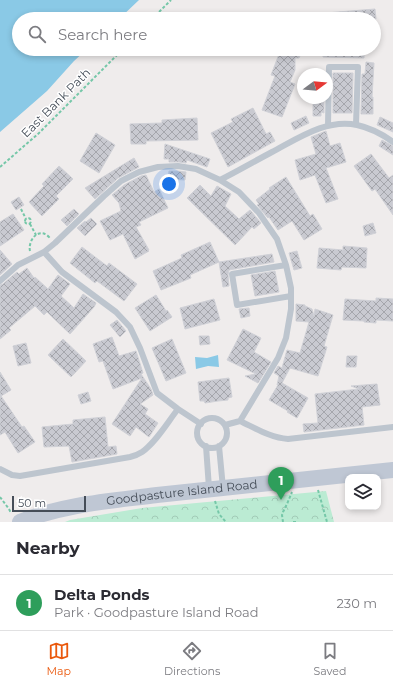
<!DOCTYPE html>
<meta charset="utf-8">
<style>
body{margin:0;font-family:Montserrat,sans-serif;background:#f2f2f3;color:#2b2b33}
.controls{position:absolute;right:12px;bottom:12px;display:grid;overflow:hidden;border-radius:8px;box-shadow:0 2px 6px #0003}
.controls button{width:36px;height:36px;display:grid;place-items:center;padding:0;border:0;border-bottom:1px solid #e1e1e2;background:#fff;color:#2b2b33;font:20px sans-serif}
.compass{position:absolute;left:297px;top:68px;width:36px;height:36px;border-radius:50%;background:#fff;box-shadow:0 2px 6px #0003;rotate:74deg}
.scale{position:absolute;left:12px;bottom:10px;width:74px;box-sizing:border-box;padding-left:4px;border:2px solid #454d58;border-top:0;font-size:11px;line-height:14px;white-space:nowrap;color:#454d58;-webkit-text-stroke:3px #fff;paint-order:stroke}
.you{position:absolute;left:169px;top:184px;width:14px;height:14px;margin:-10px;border:3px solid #fff;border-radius:50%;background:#1a73e8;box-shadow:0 0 0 6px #1a73e833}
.badge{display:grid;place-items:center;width:26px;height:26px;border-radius:50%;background:#ea580c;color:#fff;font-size:13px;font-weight:700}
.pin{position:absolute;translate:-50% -33px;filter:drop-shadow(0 1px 2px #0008)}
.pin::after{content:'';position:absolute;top:21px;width:14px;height:12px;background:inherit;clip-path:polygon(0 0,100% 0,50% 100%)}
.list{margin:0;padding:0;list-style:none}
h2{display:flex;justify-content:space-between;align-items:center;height:52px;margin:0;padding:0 16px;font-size:17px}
h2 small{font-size:13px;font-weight:400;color:#7c7c81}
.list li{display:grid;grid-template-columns:26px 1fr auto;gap:12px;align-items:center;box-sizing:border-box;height:56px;padding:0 16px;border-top:1px solid #e1e1e2}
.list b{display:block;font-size:15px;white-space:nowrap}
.list p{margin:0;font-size:13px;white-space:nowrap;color:#7c7c81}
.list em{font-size:13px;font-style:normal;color:#7c7c81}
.icon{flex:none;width:22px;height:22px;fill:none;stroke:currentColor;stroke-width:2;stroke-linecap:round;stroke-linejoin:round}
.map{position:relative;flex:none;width:393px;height:522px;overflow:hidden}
.search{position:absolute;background:#fff;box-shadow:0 2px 6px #0003;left:12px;right:12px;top:12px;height:44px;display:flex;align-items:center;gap:10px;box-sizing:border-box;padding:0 14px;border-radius:22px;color:#7c7c81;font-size:15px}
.sheet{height:108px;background:#fff}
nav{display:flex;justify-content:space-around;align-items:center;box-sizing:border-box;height:56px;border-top:1px solid #e1e1e2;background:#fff;font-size:11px;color:#7c7c81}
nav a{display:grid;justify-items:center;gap:2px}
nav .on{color:#ea580c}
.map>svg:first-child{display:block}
</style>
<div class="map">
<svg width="393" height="522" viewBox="0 0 393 522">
<defs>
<pattern id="park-crowns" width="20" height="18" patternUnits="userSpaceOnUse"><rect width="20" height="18" fill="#bbebd3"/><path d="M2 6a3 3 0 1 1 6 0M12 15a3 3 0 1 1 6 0" fill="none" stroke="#a2cbb7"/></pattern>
<pattern id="building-cross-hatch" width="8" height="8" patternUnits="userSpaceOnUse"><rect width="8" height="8" fill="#c9cad1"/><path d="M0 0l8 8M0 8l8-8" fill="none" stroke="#a5a6ac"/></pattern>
</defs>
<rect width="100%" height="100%" fill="#efecec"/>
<!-- park -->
<path fill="url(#park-crowns)" d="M326,491L334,522H65L70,520L142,508Z"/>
<!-- water -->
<path fill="#8ac9e6" d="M0,0H139L119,19H19V49H87L74,61L47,91L0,132Z
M218,355L219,367L208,366L196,369L195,357L207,358Z"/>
<!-- building -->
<path fill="url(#building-cross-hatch)" stroke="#d0d1d7" d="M375,9L376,19H326V13Z
M281,49H303L299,58H295V70L290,82L295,84L282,117L262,110L275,76L271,75Z
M323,49L364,50V58L323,57Z
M366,62L374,63L372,97H373V114H361L362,74H365Z
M333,73H353L352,113H333Z
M313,100H324V113L321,112V116H313Z
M253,108L266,134L270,132L275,141L228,167L211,133L233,122L231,119Z
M306,116L309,123L294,130L291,123Z
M380,117L393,123V132L377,125Z
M197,118L198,140L146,141V144H131L130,124L162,123V120Z
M326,131L330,146L340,143L346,162L326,168L338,199L326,203L315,175L300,180L295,160L316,154L311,137Z
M96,133L115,145L99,173L80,161Z
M382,140L393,146V155L379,146Z
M165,144L210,159L207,167L187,160L186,163L179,162H169V159H164Z
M371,154L389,178L393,175V215L375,189L372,191L354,166Z
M134,158L139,167L118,178L95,199L85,188Z
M59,166L73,179L56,196L59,199L42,216L29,202L44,186L42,184Z
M169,171H178L186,172L185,180L168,179Z
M146,175L154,192L159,189L168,208L139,222L141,225L136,227L149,250H148L149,251L135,259L123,234L110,240L100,221L121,211L119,203L112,195L124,185L141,176Z
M286,177L310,216L313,214L322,229L304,240L292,221L278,230L269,217L268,218L257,205L259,204L256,200L270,189L269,188Z
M200,185L211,196L217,186L231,194L225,206L239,219L250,210L261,223L254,229L252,227L235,245L187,198Z
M19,197L24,205L16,210L11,202Z
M74,209L79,214L67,226L61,220Z
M13,214L24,230L0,246V222Z
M91,218L97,224L85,236L77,228L85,221L86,222Z
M373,223L376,233L365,236L363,226Z
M210,242L219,262L190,275L191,278L161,290L153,271L182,258L181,255Z
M343,246L367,248L366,268L342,267L341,270L317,268L319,248L343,250Z
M82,247L107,266L109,263L137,284L124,301L97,281L95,283L70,263Z
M0,250L12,264L0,275Z
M297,251L302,268L294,270L289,253Z
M272,254L274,262L229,270L228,275L229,286L223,287L219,262Z
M27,268L34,278L35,277L48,289L58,275L70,284L61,296L74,308L83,294L96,303L94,307L70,334L47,312L44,315L35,306L9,328L11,330L0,339V285L3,284L17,272L19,274Z
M275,271L279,292L255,296L251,275Z
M156,295L166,311L167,310L172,317L150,331L135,308Z
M376,298L393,299V321L376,320V323L364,322V321L343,320L345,299L376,301Z
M214,299L220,320L185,329L180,308Z
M296,304L305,305V306L312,309L314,316L315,309L333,315L324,346L327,347L318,376L290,368L282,383L308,398L297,418L287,412L288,411L269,400L278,385H277L279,376L274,373L278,366L282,368L287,350L300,353L309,322L296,321Z
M249,308L250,316L241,318L239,309Z
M117,320L126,331L120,337L110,325Z
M243,329L261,338L254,352L271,362L258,383L245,376L256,374L227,360Z
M199,336H209L210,344L200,345Z
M112,337L119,356L136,351L143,373L141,374L151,389L153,395L140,404L148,409L145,414L158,423L149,437L136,427L130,436L112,424L142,378L113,389L103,361L99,362L93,344Z
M63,339L86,361L71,377L48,355Z
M172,339L186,373L166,381L152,348Z
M26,343L31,363L18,366L13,346Z
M347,356H357L356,367H346Z
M0,372L11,390L1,396L22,427L24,426L35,442L18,453L5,432L0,435Z
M229,378L232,397L228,398V400L218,401L205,403L204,401H200L198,382Z
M377,384L380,405L362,407L364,425L304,432L303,424L318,423L315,394L359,389L351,386Z
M88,392L91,401L81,404L78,395Z
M105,417L108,447L116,446L117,454L72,462L69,446L44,447L42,427L73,424V420Z"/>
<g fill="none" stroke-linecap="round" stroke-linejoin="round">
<!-- path -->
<path stroke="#75c7a8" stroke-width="2" stroke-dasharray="3 2" stroke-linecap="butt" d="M152,19L171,0
M0,167L39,133L123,49
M21,209L26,219
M25 221a3 3 0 1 1 6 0a3 3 0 1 1-6 0Z
M30,224L36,235
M30,251C28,243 35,230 45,234C46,234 49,237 50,238
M318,490L327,522
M0,497L9,509L11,513
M215,501L219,514L226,522
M283,522L282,515L283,512L287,504L292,492
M293,522H297"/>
<!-- lane -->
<path stroke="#bdc5ce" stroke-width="6" d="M328,126L329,67H358L356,124
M220,180C238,171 255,161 272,152C297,139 327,118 357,125C371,128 382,134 393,142
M44,252L62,272L116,312L130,327L140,348L157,393L178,409L201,424
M286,265L232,274L237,305L291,296
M0,281L18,265L44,252L55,243L104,196L121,181L139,172L158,167L178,166L196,169L220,180L239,192L259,213L277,239L286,265L291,288V309L286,338L278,358L240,421L225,425
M197 433a15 15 0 1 1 30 0a15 15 0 1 1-30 0Z
M240,421C255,428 271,438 288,439L393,427
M206,446L209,488
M219,446L223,488
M0,469L12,475L20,476L130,457C134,456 139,454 142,452C156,442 167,423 178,409"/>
<!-- secondary -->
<path stroke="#bfc7d4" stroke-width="16" id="s1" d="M20,522C64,504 111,501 157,495C236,486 314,479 393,470"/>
</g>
<g text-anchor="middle" stroke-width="3" stroke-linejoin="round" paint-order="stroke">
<!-- street labels -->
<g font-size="12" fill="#454d58" stroke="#fff">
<text transform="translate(56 103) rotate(-45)" y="4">East Bank Path</text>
<text dy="4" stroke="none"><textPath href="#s1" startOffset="165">Goodpasture Island Road</textPath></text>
</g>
</g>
</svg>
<div class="controls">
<button><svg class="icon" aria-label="layers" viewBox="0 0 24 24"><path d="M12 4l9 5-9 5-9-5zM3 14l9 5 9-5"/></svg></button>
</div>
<svg class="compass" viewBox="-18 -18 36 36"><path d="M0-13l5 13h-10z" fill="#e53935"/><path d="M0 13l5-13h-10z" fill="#7c7c81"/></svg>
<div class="scale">50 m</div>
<div class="you"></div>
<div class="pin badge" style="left:281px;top:500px;background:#2e9e5b">1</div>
<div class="search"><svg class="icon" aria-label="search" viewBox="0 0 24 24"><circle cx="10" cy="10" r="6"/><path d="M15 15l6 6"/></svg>Search here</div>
</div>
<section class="sheet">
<h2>Nearby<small></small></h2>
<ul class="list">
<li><span class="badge" style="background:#2e9e5b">1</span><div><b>Delta Ponds</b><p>Park · Goodpasture Island Road</p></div><em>230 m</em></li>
</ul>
</section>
<nav>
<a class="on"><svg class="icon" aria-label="map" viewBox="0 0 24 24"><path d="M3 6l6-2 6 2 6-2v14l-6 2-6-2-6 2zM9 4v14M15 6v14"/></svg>Map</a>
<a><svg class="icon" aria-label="directions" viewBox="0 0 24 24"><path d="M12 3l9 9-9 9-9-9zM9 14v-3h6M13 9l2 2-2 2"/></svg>Directions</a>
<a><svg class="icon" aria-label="saved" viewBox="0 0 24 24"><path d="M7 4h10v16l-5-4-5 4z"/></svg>Saved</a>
</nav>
